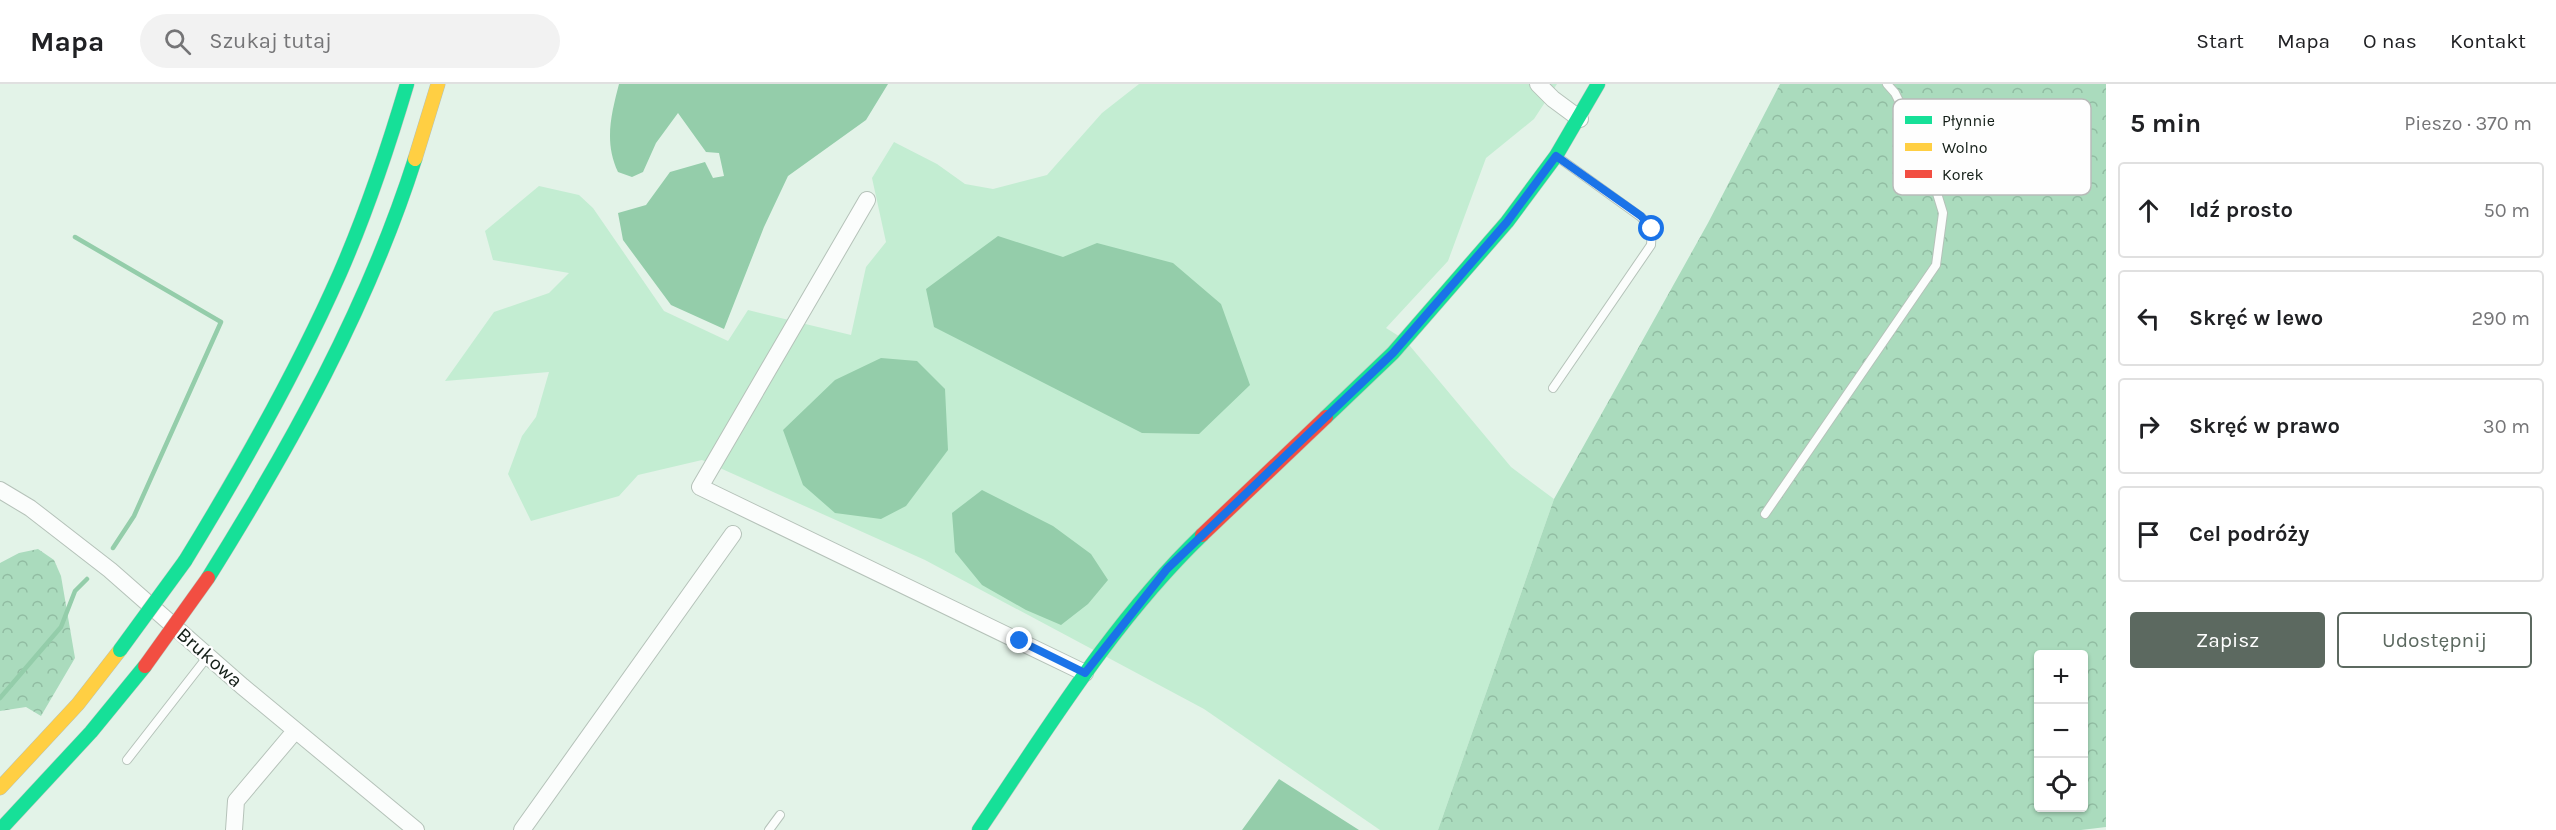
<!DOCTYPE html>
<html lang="pl">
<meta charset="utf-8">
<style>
body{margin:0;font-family:Karla,sans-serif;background:#f2f2f2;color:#202124}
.controls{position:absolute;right:18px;bottom:18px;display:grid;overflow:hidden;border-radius:6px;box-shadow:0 2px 4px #0004}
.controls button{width:54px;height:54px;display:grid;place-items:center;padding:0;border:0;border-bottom:2px solid #e0e0e0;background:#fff;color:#202124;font:30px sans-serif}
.stop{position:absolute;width:18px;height:18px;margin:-14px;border:4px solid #1a73e8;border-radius:50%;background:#fff}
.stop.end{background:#1a73e8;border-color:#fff;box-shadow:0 2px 6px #0008}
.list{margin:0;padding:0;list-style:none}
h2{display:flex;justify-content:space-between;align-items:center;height:78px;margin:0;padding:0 24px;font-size:26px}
h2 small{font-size:20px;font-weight:400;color:#757577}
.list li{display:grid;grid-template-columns:39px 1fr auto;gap:18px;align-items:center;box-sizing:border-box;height:96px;margin:0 12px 12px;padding:0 12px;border:2px solid #e0e0e0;border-radius:6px}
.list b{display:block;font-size:22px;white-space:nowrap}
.list em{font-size:20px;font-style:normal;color:#757577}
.actions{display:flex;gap:12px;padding:18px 24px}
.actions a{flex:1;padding:14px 0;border:2px solid #5c6960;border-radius:6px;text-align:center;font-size:21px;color:#5c6960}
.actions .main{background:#5c6960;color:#fff}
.icon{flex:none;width:33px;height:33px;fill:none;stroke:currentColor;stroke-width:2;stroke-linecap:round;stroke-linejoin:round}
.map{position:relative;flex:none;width:2106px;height:746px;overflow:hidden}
header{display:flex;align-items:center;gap:36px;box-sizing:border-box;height:84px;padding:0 30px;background:#fff;border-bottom:2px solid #e0e0e0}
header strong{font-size:28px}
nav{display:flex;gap:33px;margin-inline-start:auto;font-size:21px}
.search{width:420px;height:54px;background:#f2f2f2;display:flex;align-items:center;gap:15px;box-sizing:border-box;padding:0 21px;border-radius:33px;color:#757577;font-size:22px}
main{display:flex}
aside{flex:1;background:#fff}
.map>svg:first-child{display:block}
</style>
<header>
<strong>Mapa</strong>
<div class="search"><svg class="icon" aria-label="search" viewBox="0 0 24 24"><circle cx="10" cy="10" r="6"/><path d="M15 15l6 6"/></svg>Szukaj tutaj</div>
<nav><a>Start</a><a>Mapa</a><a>O nas</a><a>Kontakt</a></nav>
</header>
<main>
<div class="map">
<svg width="2106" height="746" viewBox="0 0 2106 746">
<defs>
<pattern id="forest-crowns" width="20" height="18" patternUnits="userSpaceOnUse" patternTransform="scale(1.5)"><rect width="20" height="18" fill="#aadbbd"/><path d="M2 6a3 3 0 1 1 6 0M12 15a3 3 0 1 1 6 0" fill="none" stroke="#91bca2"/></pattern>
</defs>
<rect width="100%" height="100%" fill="#e3f3e8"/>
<!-- green -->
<path fill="#c3edd2" d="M1139,0H1557L1534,35L1486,74L1448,177L1386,244L1405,256L1511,383L1554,415L1438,746H1380L1204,625L925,476L702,376L638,391L619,412L531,437L508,390L522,352L536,333L549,288L445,297L494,228L549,209L569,189L493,176L485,147L539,102L579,111L593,124L664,227L728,257L748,226L851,251L866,183L886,158L872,94L894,58L937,80L965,100L993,105L1047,91L1102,29Z"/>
<!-- forest -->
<path fill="url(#forest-crowns)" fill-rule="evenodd" d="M1780,0H2106V743L2081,746H1438L1554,415L1708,139ZM2038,570H2084V724H2038Z
M38,465L54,476L61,492L75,574L41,632L26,623L0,627V479L19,469Z"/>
<!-- water -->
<path fill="#94cdaa" d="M619,0H888L866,36L788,92L764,143L724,245L671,221L623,156L618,129L646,121L670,88L705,78L713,94L724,92L719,69L706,68L678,29L656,59L643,88L632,93L618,88C604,58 611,31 619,0Z
M998,152L1063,173L1097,159L1173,179L1221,220L1250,301L1199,350L1142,349L934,243L926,205Z
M881,274L917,277L945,305L948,366L906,422L881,435L835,429L803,401L783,346L835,296Z
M982,406L1053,442L1091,470L1108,496L1088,520L1061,541L1026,526L982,501L955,468L952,429Z
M1279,695L1359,746H1242Z"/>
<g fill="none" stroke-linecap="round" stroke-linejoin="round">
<!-- stream -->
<path stroke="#94cdaa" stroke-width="4.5" d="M75,153L221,238L134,432L113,464
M0,614L61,543L75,507L87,495"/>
<defs>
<path id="lane" d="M1553,304L1651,161L1652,145L1641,133L1559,74
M1765,430L1936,181L1943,129L1925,70L1895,9L1887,0
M127,676L208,572
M769,746L780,731"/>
<path id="street" d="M1538,0L1553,15L1580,35
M867,116L700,403L1085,589
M0,406L30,424L110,486L242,602L416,746
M234,746L236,717L295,647
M522,746L733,450"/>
<path id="fast" d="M1326,333L1393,269L1507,138L1556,72L1598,0
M185,477C242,384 296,289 340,189C367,127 388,64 407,0
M208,494C291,361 367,225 415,75
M0,746L91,648L145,582
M979,746C1048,644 1113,537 1202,451"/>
<path id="slow" d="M415,75L438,0
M0,704L78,620L120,566"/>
<path id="jam" d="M1202,451L1326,333"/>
</defs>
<!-- lane casing -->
<use href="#lane" stroke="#b5c2b9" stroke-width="10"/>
<!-- street casing -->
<use href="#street" stroke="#b5c2b9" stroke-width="18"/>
<!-- fast casing -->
<use href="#fast" stroke="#b5c2b9" stroke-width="15"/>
<!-- slow casing -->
<use href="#slow" stroke="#b5c2b9" stroke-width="15"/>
<!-- jam casing -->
<use href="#jam" stroke="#b5c2b9" stroke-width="15"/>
<!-- lane -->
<use href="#lane" stroke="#fbfdfc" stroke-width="8"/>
<!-- street -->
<use href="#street" stroke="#fbfdfc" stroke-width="16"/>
<!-- fast -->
<use href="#fast" stroke="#16e098" stroke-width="14"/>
<!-- slow -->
<use href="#slow" stroke="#ffcf43" stroke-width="14"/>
<!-- jam -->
<use href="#jam" stroke="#f24e42" stroke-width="14"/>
<defs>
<path id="fast-bridge" d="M120,566L185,477"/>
<path id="jam-bridge" d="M145,582L208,494"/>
</defs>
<!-- fast-bridge casing -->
<use href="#fast-bridge" stroke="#b5c2b9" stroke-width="15" stroke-linecap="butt"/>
<!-- jam-bridge casing -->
<use href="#jam-bridge" stroke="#b5c2b9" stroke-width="15" stroke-linecap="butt"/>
<!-- fast-bridge -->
<use href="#fast-bridge" stroke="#16e098" stroke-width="14"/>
<!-- jam-bridge -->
<use href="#jam-bridge" stroke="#f24e42" stroke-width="14"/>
</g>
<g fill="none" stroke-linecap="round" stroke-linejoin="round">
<!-- route -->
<path stroke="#1a73e8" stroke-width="8" d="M1020,557L1085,589L1167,485L1393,269L1507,138L1556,72L1641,132L1652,145"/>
</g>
<g text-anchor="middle" stroke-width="4.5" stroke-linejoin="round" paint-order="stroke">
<!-- street labels -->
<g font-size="20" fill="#131e17" stroke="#fefefe">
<text transform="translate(210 573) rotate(41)" y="7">Brukowa</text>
</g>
</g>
<!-- legend -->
<rect x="1893" y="15" width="198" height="96" rx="9" fill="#fefefe" stroke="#b8bbb9" stroke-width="1.5"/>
<rect x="1905" y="32" width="27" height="8" fill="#16e098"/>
<rect x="1905" y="59" width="27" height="8" fill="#ffcf43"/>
<rect x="1905" y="86" width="27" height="8" fill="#f24e42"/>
<g font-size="16" fill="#131e17">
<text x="1942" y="42">Płynnie</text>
<text x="1942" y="69">Wolno</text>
<text x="1942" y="96">Korek</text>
</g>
</svg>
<div class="controls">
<button>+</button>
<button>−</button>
<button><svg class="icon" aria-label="locate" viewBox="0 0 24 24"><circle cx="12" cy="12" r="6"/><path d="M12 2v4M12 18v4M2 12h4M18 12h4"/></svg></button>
</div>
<div class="stop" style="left:1652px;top:145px"></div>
<div class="stop end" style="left:1020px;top:557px"></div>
</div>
<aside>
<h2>5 min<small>Pieszo · 370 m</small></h2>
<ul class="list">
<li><svg class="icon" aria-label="ahead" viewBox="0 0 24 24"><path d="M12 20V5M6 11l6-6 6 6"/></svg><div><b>Idź prosto</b></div><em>50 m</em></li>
<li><svg class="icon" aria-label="left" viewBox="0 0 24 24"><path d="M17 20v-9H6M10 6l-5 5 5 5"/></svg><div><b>Skręć w lewo</b></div><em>290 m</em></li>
<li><svg class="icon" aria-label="right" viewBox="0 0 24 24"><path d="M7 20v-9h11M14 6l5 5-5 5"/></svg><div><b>Skręć w prawo</b></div><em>30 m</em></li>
<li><svg class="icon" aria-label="arrive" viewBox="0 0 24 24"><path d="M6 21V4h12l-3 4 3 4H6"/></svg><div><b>Cel podróży</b></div></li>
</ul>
<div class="actions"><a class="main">Zapisz</a><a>Udostępnij</a></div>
</aside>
</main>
